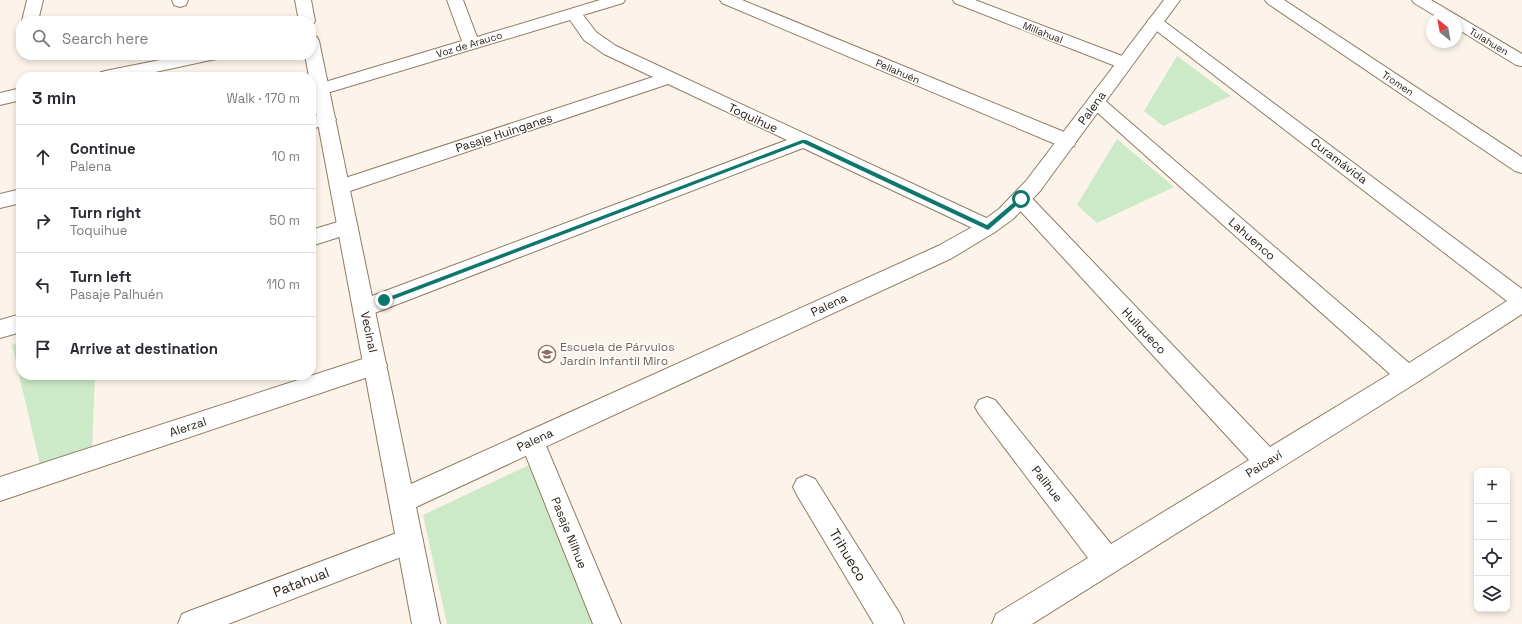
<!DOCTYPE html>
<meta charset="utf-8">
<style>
body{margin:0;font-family:"Space Grotesk",sans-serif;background:#f7f7f7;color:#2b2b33}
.controls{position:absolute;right:12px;bottom:12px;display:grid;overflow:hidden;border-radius:8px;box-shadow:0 2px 6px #0003}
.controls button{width:36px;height:36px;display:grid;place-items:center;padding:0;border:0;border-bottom:1px solid #e1e1e2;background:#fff;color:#2b2b33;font:20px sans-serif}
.compass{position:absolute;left:1426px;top:12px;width:36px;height:36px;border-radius:50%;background:#fff;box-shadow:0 2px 6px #0003;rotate:329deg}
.stop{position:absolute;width:12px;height:12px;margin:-9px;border:3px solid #0f766e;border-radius:50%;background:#fff}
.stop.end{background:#0f766e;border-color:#fff;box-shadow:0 1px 4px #0008}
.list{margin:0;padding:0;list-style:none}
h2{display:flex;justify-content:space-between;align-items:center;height:52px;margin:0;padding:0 16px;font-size:17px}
h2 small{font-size:13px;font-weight:400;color:#7c7c81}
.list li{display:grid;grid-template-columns:26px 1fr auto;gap:12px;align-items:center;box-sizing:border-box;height:64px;padding:0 16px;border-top:1px solid #e1e1e2}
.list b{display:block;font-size:15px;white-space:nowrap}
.list p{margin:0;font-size:13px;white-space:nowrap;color:#7c7c81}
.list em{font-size:13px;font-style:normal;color:#7c7c81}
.icon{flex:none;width:22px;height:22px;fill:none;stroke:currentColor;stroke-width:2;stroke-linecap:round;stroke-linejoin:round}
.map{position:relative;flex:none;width:1522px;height:624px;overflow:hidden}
.search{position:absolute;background:#fff;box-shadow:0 2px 6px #0003;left:16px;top:16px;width:300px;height:44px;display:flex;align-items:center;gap:10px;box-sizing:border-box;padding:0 14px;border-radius:16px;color:#7c7c81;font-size:15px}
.panel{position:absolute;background:#fff;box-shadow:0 2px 6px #0003;left:16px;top:72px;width:300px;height:308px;border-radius:16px}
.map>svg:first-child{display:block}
</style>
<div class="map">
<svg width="1522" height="624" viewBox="0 0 1522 624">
<rect width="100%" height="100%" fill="#fcf4ea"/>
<!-- green -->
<path fill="#cce9c8" d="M1177,56L1231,96L1163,126L1144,111Z
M1117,139L1174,187L1097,223L1077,205Z
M21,342V375H95L92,448L40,464L12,345Z
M529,465L594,624H447L423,515Z"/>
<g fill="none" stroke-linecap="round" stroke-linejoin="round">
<defs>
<path id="street" d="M27,0H43L38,21H22Z
M172,0H188L186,5L180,7L174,5Z
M447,0H463L477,37L600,0H625L623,3L583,15L596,32L616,46L995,222L998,227L995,232L988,235L981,232L803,148L372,314L364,317L356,314L353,308L356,302L787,140L668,84L347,192L340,194L333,192L330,187L333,182L653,77L604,54L584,40L570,20L327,93L321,95L315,93L312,89L315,85L462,41Z
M720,0H742L1074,136L1076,141L1074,146L1067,147L1060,146L722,3Z
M953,0H975L1130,59L1133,63L1130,67L1124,68L1118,67L955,3Z
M1265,0H1284L1522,157V173L1515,171L1267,3Z
M1412,0H1431L1522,54V66L1516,65L1456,28V18H1439L1414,3Z
M1155,17L1161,19L1522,289V314L1416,383L1032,624H992L996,614L1088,558L979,414L975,407L979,400L987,397L995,400L1111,544L1249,460L1014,204L1011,199L1014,194L1021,192L1028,194L1270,447L1390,374L1090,106L1087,102L1090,98L1096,96L1102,98L1409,363L1507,301L1149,25L1147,22L1149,19Z
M185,55H220L217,59L211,60L132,77H96L99,73L105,71Z
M21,88V100L0,105V93Z
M327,113L333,115L336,119L333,123L311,129V117Z
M21,189V203L0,208V194Z
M348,219L355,222L358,227L355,232L311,246V230Z
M21,314V332L0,338V320Z
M375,355L383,358L387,365L383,372L0,501V477Z
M532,430L541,433L544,441L621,624H593L520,441L523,433Z
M806,475L815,479L900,614L904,624H874L797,495L793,487L797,479Z
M410,528L419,532L423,541L419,550L228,624H178L182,614L192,610Z"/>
<path id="secondary" d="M295,0H311L315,21L313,24L311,25V21H299Z
M1164,0H1180L1040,191L1013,219L995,232L952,258L416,507L440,624H412L311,86V77H309L305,55H311V36L317,37L319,41L411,484L938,246L981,222L999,209L1026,181Z"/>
</defs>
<!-- street casing -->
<use href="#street" stroke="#8f7c65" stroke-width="2"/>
<!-- secondary casing -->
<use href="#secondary" stroke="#8f7c65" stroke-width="2"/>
<!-- street -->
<use href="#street" fill="#fff" fill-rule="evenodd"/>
<!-- secondary -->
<use href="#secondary" fill="#fff" fill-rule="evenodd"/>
</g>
<!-- route -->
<path fill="#0f766e" d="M802,140H806L987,225L1019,198L1024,199L988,230L803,143L386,302H384L381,300Z"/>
<!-- icons -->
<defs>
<symbol id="school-ring" viewBox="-11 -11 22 22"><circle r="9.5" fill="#fff" stroke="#8d6e63" stroke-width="1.5"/><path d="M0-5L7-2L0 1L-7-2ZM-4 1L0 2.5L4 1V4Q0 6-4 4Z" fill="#8d6e63"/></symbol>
</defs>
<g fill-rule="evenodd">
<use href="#school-ring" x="537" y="344" width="20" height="20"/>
</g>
<g text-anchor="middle" stroke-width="3" stroke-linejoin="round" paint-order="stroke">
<!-- far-street labels -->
<g font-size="10" fill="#282017" stroke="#fff">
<text transform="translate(1043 32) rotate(21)" y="4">Millahual</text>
<text transform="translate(1489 41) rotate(31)" y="4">Tulahuen</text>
<text transform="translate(469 44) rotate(-17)" y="4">Voz de Arauco</text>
<text transform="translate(898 71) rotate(23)" y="4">Pellahuén</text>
<text transform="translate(1398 83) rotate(34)" y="4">Tromen</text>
</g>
<!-- street labels -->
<g font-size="12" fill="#282017" stroke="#fff">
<text transform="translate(1092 108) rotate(-54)" y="4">Palena</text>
<text transform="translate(753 118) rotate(25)" y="4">Toquihue</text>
<text transform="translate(504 133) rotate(-18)" y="4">Pasaje Huinganes</text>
<text transform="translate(1339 161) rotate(37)" y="4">Curamávida</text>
<text transform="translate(1252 239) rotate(41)" y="4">Lahuenco</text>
<text transform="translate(829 305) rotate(-25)" y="4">Palena</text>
<text transform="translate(1144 331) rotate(47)" y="4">Huilqueco</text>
<text transform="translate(369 332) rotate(78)" y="4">Vecinal</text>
<text transform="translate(188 427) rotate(-18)" y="4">Alerzal</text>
<text transform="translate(535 440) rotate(-25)" y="4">Palena</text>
<text transform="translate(1264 464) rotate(-32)" y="4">Paicaví</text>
<text transform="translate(1047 484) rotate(52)" y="4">Palihue</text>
<text transform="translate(569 533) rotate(68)" y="4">Pasaje Nilhue</text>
</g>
<!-- education labels -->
<g font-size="12" fill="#785e54" stroke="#fff" text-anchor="start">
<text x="560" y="351">Escuela de Párvulos<tspan x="560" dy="14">Jardín Infantil Miro</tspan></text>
</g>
<!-- near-street labels -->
<g font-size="14" fill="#282017" stroke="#fff">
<text transform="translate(848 555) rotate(59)" y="5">Trihueco</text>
<text transform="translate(301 582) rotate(-21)" y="5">Patahual</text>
</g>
</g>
</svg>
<div class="controls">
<button>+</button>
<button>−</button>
<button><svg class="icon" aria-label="locate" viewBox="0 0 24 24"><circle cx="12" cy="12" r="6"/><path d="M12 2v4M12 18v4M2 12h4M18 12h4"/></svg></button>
<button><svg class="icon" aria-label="layers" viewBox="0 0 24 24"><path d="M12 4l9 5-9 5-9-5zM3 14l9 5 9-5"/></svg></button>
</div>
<svg class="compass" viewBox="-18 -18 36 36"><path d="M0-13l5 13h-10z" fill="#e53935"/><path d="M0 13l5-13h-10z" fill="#7c7c81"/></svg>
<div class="stop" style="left:1021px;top:199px"></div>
<div class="stop end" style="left:384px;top:300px"></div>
<div class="search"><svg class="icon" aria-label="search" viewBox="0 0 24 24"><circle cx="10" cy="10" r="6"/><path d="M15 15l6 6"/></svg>Search here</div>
<section class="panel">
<h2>3 min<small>Walk · 170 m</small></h2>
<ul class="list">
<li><svg class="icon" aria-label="ahead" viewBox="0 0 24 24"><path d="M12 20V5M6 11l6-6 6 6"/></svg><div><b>Continue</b><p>Palena</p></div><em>10 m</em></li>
<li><svg class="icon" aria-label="right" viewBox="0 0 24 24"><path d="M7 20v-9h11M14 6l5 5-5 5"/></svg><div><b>Turn right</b><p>Toquihue</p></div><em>50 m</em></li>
<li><svg class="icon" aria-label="left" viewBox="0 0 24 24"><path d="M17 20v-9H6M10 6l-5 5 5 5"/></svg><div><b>Turn left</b><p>Pasaje Palhuén</p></div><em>110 m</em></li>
<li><svg class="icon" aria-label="arrive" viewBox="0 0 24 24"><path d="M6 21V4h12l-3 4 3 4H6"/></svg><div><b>Arrive at destination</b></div></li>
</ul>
</section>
</div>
